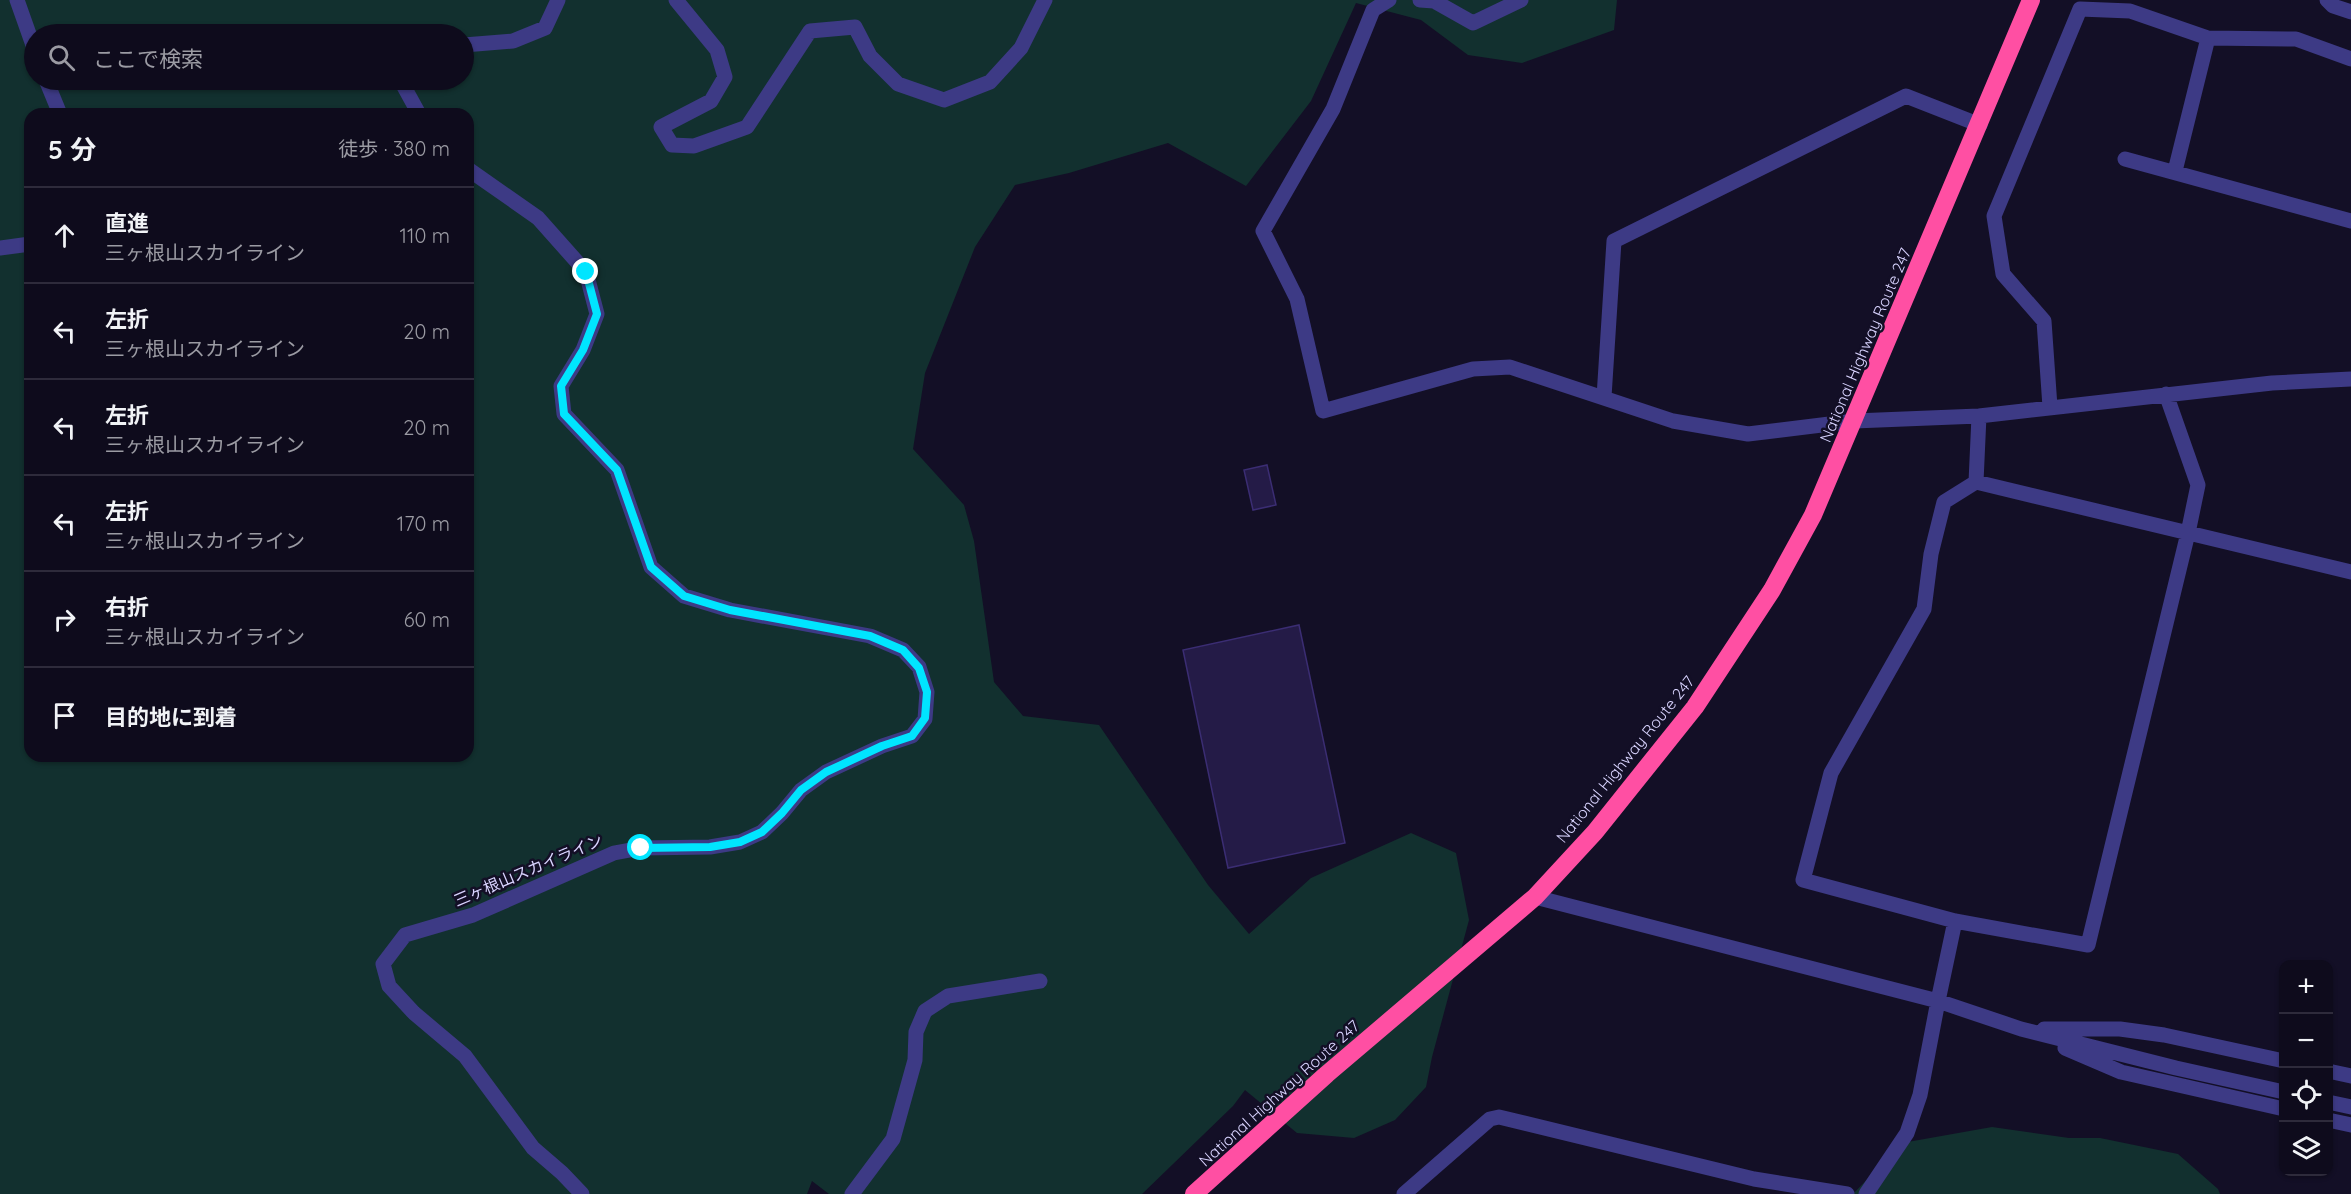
<!DOCTYPE html>
<html lang="ja">
<meta charset="utf-8">
<style>
body{margin:0;font-family:Quicksand,"Noto Sans JP",sans-serif;background:#1c1929;color:#f1f3f6}
.controls{position:absolute;right:18px;bottom:18px;display:grid;overflow:hidden;border-radius:12px;box-shadow:0 2px 4px #0004}
.controls button{width:54px;height:54px;display:grid;place-items:center;padding:0;border:0;border-bottom:2px solid #2e2b3b;background:#0e0b1c;color:#f1f3f6;font:30px sans-serif}
.stop{position:absolute;width:18px;height:18px;margin:-14px;border:4px solid #00e5ff;border-radius:50%;background:#fff}
.stop.end{background:#00e5ff;border-color:#fff;box-shadow:0 2px 6px #0008}
.list{margin:0;padding:0;list-style:none}
h2{display:flex;justify-content:space-between;align-items:center;height:78px;margin:0;padding:0 24px;font-size:26px}
h2 small{font-size:20px;font-weight:400;color:#9b9ba3}
.list li{display:grid;grid-template-columns:39px 1fr auto;gap:18px;align-items:center;box-sizing:border-box;height:96px;padding:0 24px;border-top:2px solid #2e2b3b}
.list b{display:block;font-size:22px;white-space:nowrap}
.list p{margin:0;font-size:20px;white-space:nowrap;color:#9b9ba3}
.list em{font-size:20px;font-style:normal;color:#9b9ba3}
.icon{flex:none;width:33px;height:33px;fill:none;stroke:currentColor;stroke-width:2;stroke-linecap:round;stroke-linejoin:round}
.map{position:relative;flex:none;width:2351px;height:1194px;overflow:hidden}
.search{position:absolute;background:#0e0b1c;box-shadow:0 2px 4px #0004;left:24px;top:24px;width:450px;height:66px;display:flex;align-items:center;gap:15px;box-sizing:border-box;padding:0 21px;border-radius:33px;color:#9b9ba3;font-size:22px}
.panel{position:absolute;background:#0e0b1c;box-shadow:0 2px 4px #0004;left:24px;top:108px;width:450px;height:654px;border-radius:18px}
.map>svg:first-child{display:block}
</style>
<div class="map">
<svg width="2351" height="1194" viewBox="0 0 2351 1194">
<rect width="100%" height="100%" fill="#130f26"/>
<!-- green -->
<path fill="#12302f" fill-rule="evenodd" d="M0,0H1617L1614,30L1522,63L1468,55L1421,20L1356,3L1311,101L1246,186L1168,143L1069,173L1015,185L975,247L925,373L913,449L964,505L974,541L994,682L1023,716L1099,725L1208,885L1249,934L1311,878L1411,833L1456,853L1469,920L1432,1057L1426,1087L1395,1120L1354,1138L1297,1133L1245,1090L1233,1106L1142,1194H829L812,1181L807,1194H0ZM34,34H464V80H34ZM30,114H468V756H30Z
M1992,1127L2069,1138H2100L2178,1154L2218,1189L2220,1194H1853L1902,1143Z"/>
<!-- building -->
<path fill="#241b47" stroke="#3b2d73" stroke-width="1.5" d="M1267,465L1276,505L1253,510L1244,470Z
M1299,625L1345,843L1228,868L1183,650Z"/>
<g fill="none" stroke-linecap="round" stroke-linejoin="round">
<!-- minor -->
<path stroke="#3d3a85" stroke-width="15" d="M17,0L34,48
M676,0L717,50L725,77L711,101L661,127L672,145L694,146L747,127L810,31L855,27L870,56L898,84L944,100L990,82L1021,48L1045,0
M1389,0L1373,10L1333,109L1263,231L1297,299L1323,411L1473,369L1510,367L1673,421L1748,434L1854,421L1979,416L2272,383L2351,379
M1420,0L1434,1L1473,23L1521,0
M2327,0L2333,6L2351,12
M464,45L513,41L545,28L558,0
M46,80L60,114
M403,80L402,83L419,114
M2125,159L2351,221
M468,169L538,218L586,272L597,314L583,350L561,386L564,414L617,470L651,567L684,596L730,610L870,636L903,650L919,667L927,692L925,719L912,736L882,746L826,772L801,790L782,813L762,832L740,842L710,847L641,848L614,853L473,915L405,935L383,964L389,986L414,1013L465,1056L533,1148L562,1173L582,1194
M2175,171L2208,38
M0,248L30,244
M2166,394L2198,485L2188,533L2088,945L1955,921L1803,880L1831,773L1924,609L1931,554L1944,502L1976,482L2351,572
M1604,397L1614,241L1906,96L1980,125
M2050,407L2044,321L2003,274L1994,216L2080,9L2130,11L2208,38L2296,39L2351,59
M1976,482L1979,416
M1535,897L1938,1001L2021,1029L2176,1068L2284,1092
M2044,1029H2120L2164,1035L2284,1061
M2065,1048L2121,1072L2284,1109
M2328,1071L2351,1076
M2328,1102L2351,1107
M2328,1120L2351,1125
M852,1194L893,1139L915,1060L916,1032L925,1011L948,996L1040,981
M1404,1194L1490,1119L1499,1117L1754,1179L1847,1194
M1866,1194L1907,1133L1920,1095L1938,1001L1955,921"/>
<!-- highway -->
<path stroke="#ff4fa3" stroke-width="18" d="M1194,1194L1327,1074L1535,897L1595,832L1695,707L1772,590L1813,515L2031,0"/>
</g>
<g fill="none" stroke-linecap="round" stroke-linejoin="round">
<!-- route -->
<path stroke="#00e5ff" stroke-width="8" d="M586,272L597,314L583,350L561,386L564,414L617,470L651,567L684,596L730,610L870,636L903,650L919,668L927,692L925,718L912,736L882,746L826,772L801,790L782,813L762,832L740,842L710,847L641,848"/>
</g>
<g text-anchor="middle" stroke-width="5" stroke-linejoin="round" paint-order="stroke">
<!-- street labels -->
<g font-size="16" fill="#d9d4ff" stroke="#130f26">
<text transform="translate(1865 345) rotate(-67)" y="6">National Highway Route 247</text>
<text transform="translate(1625 759) rotate(-51)" y="6">National Highway Route 247</text>
<text transform="translate(528 870) rotate(-23)" y="6">三ヶ根山スカイライン</text>
<text transform="translate(1279 1093) rotate(-42)" y="6">National Highway Route 247</text>
</g>
</g>
</svg>
<div class="controls">
<button>+</button>
<button>−</button>
<button><svg class="icon" aria-label="locate" viewBox="0 0 24 24"><circle cx="12" cy="12" r="6"/><path d="M12 2v4M12 18v4M2 12h4M18 12h4"/></svg></button>
<button><svg class="icon" aria-label="layers" viewBox="0 0 24 24"><path d="M12 4l9 5-9 5-9-5zM3 14l9 5 9-5"/></svg></button>
</div>
<div class="stop" style="left:641px;top:848px"></div>
<div class="stop end" style="left:586px;top:272px"></div>
<div class="search"><svg class="icon" aria-label="search" viewBox="0 0 24 24"><circle cx="10" cy="10" r="6"/><path d="M15 15l6 6"/></svg>ここで検索</div>
<section class="panel">
<h2>5 分<small>徒歩 · 380 m</small></h2>
<ul class="list">
<li><svg class="icon" aria-label="ahead" viewBox="0 0 24 24"><path d="M12 20V5M6 11l6-6 6 6"/></svg><div><b>直進</b><p>三ヶ根山スカイライン</p></div><em>110 m</em></li>
<li><svg class="icon" aria-label="left" viewBox="0 0 24 24"><path d="M17 20v-9H6M10 6l-5 5 5 5"/></svg><div><b>左折</b><p>三ヶ根山スカイライン</p></div><em>20 m</em></li>
<li><svg class="icon" aria-label="left" viewBox="0 0 24 24"><path d="M17 20v-9H6M10 6l-5 5 5 5"/></svg><div><b>左折</b><p>三ヶ根山スカイライン</p></div><em>20 m</em></li>
<li><svg class="icon" aria-label="left" viewBox="0 0 24 24"><path d="M17 20v-9H6M10 6l-5 5 5 5"/></svg><div><b>左折</b><p>三ヶ根山スカイライン</p></div><em>170 m</em></li>
<li><svg class="icon" aria-label="right" viewBox="0 0 24 24"><path d="M7 20v-9h11M14 6l5 5-5 5"/></svg><div><b>右折</b><p>三ヶ根山スカイライン</p></div><em>60 m</em></li>
<li><svg class="icon" aria-label="arrive" viewBox="0 0 24 24"><path d="M6 21V4h12l-3 4 3 4H6"/></svg><div><b>目的地に到着</b></div></li>
</ul>
</section>
</div>
